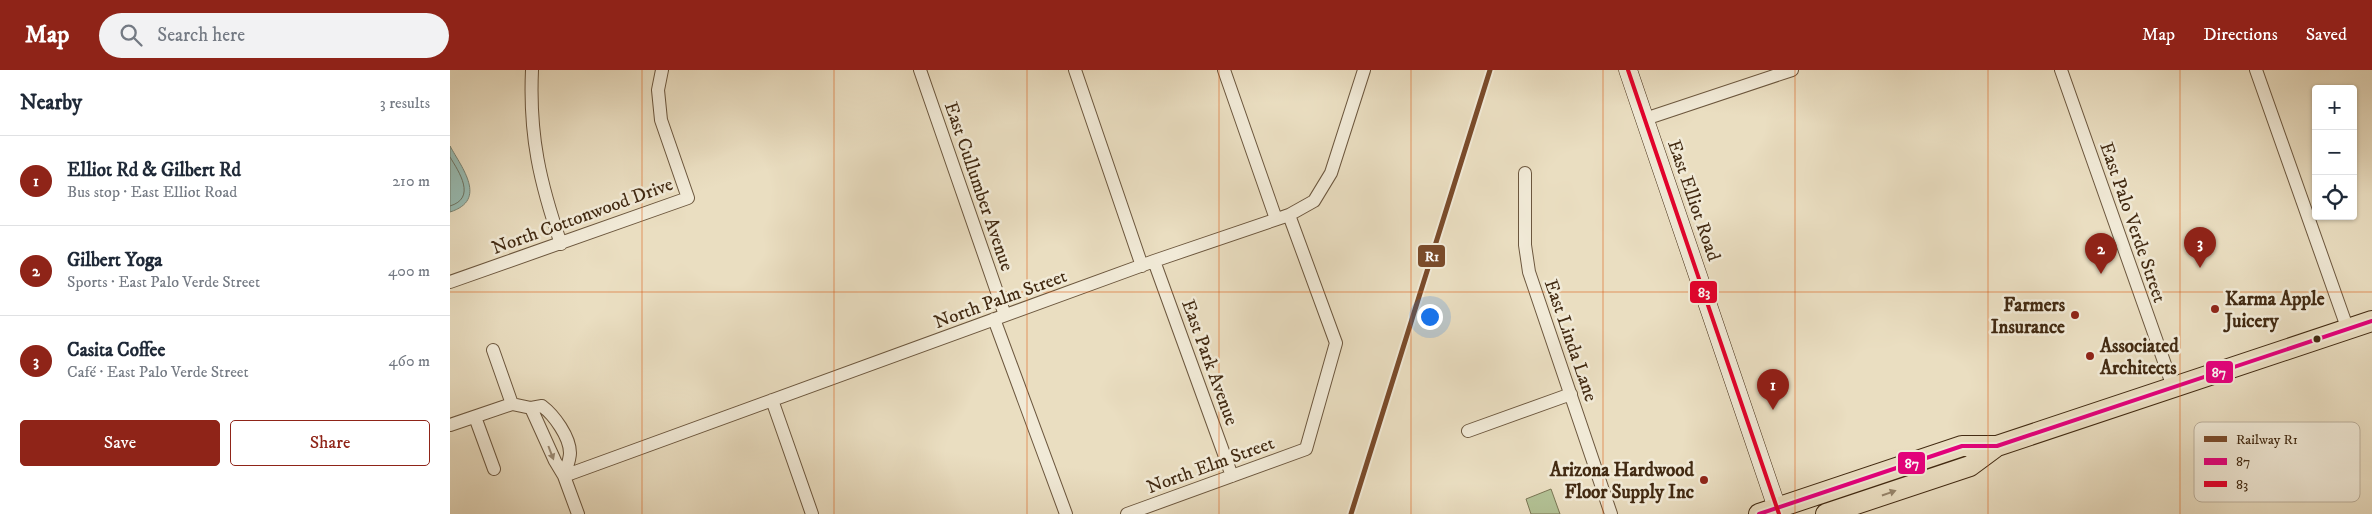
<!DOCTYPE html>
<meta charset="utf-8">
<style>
body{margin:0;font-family:"IM FELL DW Pica",serif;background:#f2f2f3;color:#1f2937}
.controls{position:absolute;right:15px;top:15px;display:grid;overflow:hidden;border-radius:5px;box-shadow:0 1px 4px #0004}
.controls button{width:45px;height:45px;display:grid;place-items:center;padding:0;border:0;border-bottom:1px solid #e0e1e3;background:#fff;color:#1f2937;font:25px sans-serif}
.you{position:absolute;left:979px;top:246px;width:18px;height:18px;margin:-12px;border:4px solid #fff;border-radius:50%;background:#1a73e8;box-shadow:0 0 0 8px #1a73e833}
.badge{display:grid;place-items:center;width:32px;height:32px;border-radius:50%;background:#8f2418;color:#fff;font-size:16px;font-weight:700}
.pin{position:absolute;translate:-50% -41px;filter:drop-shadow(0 1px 2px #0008)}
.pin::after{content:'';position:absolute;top:26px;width:18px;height:15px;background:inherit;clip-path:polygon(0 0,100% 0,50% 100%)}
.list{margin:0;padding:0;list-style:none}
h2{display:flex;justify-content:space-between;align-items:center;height:65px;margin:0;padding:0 20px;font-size:21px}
h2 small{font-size:16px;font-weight:400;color:#747a83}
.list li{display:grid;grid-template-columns:32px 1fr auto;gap:15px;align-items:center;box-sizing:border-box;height:90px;padding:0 20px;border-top:1px solid #e0e1e3}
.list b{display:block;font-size:19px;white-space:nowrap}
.list p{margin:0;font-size:16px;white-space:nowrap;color:#747a83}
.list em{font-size:16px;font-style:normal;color:#747a83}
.actions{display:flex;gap:10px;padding:15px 20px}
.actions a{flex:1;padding:11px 0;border:1px solid #8f2418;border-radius:5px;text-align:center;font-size:18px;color:#8f2418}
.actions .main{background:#8f2418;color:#fff}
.icon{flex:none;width:28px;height:28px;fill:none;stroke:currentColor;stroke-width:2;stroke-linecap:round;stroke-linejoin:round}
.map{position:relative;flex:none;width:1922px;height:444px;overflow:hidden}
header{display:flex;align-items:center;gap:30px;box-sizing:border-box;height:70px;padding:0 25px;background:#8f2418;color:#fff}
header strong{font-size:24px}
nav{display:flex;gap:28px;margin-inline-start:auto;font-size:18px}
.search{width:350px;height:45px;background:#f2f2f3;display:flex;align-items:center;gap:12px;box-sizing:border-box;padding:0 18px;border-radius:28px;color:#747a83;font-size:19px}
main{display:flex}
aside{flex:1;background:#fff}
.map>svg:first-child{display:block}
</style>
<header>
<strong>Map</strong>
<div class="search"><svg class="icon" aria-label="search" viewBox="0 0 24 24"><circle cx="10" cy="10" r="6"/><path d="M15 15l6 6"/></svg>Search here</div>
<nav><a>Map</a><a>Directions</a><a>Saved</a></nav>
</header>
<main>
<aside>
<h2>Nearby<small>3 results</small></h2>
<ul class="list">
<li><span class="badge">1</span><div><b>Elliot Rd &amp; Gilbert Rd</b><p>Bus stop · East Elliot Road</p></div><em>210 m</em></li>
<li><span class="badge">2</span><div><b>Gilbert Yoga</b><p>Sports · East Palo Verde Street</p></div><em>400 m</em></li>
<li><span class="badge">3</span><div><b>Casita Coffee</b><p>Café · East Palo Verde Street</p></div><em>460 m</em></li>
</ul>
<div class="actions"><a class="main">Save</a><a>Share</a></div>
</aside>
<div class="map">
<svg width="1922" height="444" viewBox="0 0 1922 444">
<rect width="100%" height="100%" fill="#eadec1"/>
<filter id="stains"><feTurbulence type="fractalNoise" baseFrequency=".004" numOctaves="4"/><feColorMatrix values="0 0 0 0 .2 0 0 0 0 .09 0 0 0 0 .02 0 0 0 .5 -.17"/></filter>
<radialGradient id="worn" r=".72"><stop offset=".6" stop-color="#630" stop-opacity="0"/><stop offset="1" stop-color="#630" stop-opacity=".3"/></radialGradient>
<!-- green -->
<path fill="#b3c296" stroke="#7a7654" d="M1101,419L1110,444H1081L1076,429Z"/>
<!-- water -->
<path fill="#98bcb3" stroke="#768273" d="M0,76C12,98 38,130 0,142Z"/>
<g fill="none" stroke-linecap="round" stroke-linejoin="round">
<!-- shore -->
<path stroke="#6d7362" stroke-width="1" d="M0,87C9,102 27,128 0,136"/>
<defs>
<path id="street" d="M82,0C79,66 90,113 111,174
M470,0L555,245
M625,0L692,196
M774,0L826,149
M1611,0L1723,317
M1806,0L1898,260
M1195,49L1342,0
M1075,103V175L1079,202L1161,444
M704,191L782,406
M0,212L238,128L211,50L208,20L212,0
M544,249L616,444
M43,280L62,334
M322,330L362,444
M25,347L44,399
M0,355L62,334L81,338L92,336C104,345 120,367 120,383C120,390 116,399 114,406L105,391L81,338
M1018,361L1121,324
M128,444L114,406L704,191L839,145L864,131L881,103L914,0
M677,444L856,379L886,273L839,145"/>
<path id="secondary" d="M1178,0L1329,444"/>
<path id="primary" d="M1309,444L1512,376H1547L1922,251
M1376,444L1520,396L1547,376"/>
</defs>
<!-- street casing -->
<use href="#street" stroke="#6c573e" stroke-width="14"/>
<!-- secondary casing -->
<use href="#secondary" stroke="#422a12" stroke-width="19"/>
<!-- primary casing -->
<use href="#primary" stroke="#422a12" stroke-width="22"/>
<!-- street -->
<use href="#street" stroke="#f1ead7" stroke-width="12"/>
<!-- secondary -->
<use href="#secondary" stroke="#f1ead7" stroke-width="18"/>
<!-- primary -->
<use href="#primary" stroke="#eadec1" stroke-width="20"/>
<defs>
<path id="bus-1" d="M1309,444L1512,376H1547L1922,251"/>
<path id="bus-2" d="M1178,0L1329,444"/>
</defs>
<!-- bus-1 casing -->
<use href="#bus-1" stroke="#f1ead7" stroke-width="8"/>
<!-- bus-2 casing -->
<use href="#bus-2" stroke="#f1ead7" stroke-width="8"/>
<!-- bus-1 -->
<use href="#bus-1" stroke="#e5007d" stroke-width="4"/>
<!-- bus-2 -->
<use href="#bus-2" stroke="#e4002b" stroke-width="4"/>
<defs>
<path id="rail-1" d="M901,444L1040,0"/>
</defs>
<!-- rail-1 casing -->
<use href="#rail-1" stroke="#f1ead7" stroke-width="9"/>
<!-- rail-1 -->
<use href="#rail-1" stroke="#7a4b2a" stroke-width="5"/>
</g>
<!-- one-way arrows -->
<defs><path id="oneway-solid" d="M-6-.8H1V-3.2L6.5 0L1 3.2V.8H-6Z" transform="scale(1.25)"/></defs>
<use fill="#9a8a74" href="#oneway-solid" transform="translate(101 383) rotate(69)"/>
<use fill="#96846a" href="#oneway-solid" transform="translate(1439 423) rotate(-19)"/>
<!-- grid -->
<path fill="none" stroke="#d7540d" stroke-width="1" stroke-opacity="0.55" d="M192,0V444M384,0V444M577,0V444M769,0V444M961,0V444M1153,0V444M1345,0V444M1538,0V444M1730,0V444M0,222H1922"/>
<!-- markers -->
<g fill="#8f2418" stroke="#f1ead7" stroke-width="2">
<circle cx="1765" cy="239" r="5"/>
<circle cx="1625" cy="245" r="5"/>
<circle cx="1640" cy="286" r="5"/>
<circle cx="1254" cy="410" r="5"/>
</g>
<circle fill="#422a12" stroke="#f1ead7" stroke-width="2" cx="1867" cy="269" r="4.5"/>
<g text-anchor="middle" stroke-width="5" stroke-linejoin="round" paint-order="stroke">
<!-- street labels -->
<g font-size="19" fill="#422a12" stroke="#f1ead7">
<text transform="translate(530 116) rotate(71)" y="7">East Cullumber Avenue</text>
<text transform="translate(1245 130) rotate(71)" y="7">East Elliot Road</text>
<text transform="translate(132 145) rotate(-20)" y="7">North Cottonwood Drive</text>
<text transform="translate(1684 152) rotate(71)" y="7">East Palo Verde Street</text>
<text transform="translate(550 228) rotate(-20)" y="7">North Palm Street</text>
<text transform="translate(1122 270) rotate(71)" y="7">East Linda Lane</text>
<text transform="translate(761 292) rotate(70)" y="7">East Park Avenue</text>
<text transform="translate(760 394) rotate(-20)" y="7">North Elm Street</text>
</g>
<!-- poi labels -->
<g font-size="19" font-weight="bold" fill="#422a12" stroke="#f1ead7" text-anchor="start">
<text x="1775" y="235">Karma Apple<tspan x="1775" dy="22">Juicery</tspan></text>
<text x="1615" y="241" text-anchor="end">Farmers<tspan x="1615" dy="22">Insurance</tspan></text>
<text x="1650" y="282">Associated<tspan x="1650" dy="22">Architects</tspan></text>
<text x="1244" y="406" text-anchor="end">Arizona Hardwood<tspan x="1244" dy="22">Floor Supply Inc</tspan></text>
</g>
</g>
<!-- legend -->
<rect x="1744" y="352" width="166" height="80" rx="8" fill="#f1ead7" stroke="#bcb09c" stroke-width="1"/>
<rect x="1754" y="366" width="23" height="6" fill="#7a4b2a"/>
<rect x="1754" y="388" width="23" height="7" fill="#e5007d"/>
<rect x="1754" y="411" width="23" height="6" fill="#e4002b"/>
<g font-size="14" fill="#422a12">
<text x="1786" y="374">Railway R1</text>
<text x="1786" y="396">87</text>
<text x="1786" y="419">83</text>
</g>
<g stroke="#f1ead7" stroke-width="2">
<rect x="967" y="174" width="29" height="24" rx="5" fill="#7a4b2a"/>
<rect x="1239" y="210" width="29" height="24" rx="5" fill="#e4002b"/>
<rect x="1755" y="290" width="29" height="24" rx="5" fill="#e5007d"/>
<rect x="1447" y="381" width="29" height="24" rx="5" fill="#e5007d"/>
</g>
<g font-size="14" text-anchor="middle" font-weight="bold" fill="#fff">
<text x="982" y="191">R1</text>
<text x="1254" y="227">83</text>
<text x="1769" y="307">87</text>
<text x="1462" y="398">87</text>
</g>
<rect width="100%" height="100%" filter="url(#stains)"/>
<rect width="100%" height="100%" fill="url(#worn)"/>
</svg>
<div class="controls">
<button>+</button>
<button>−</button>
<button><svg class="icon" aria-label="locate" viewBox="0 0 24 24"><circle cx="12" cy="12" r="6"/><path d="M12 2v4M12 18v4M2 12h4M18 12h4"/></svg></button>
</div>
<div class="you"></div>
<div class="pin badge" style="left:1323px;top:340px">1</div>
<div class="pin badge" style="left:1651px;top:204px">2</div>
<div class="pin badge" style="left:1750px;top:198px">3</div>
</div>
</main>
